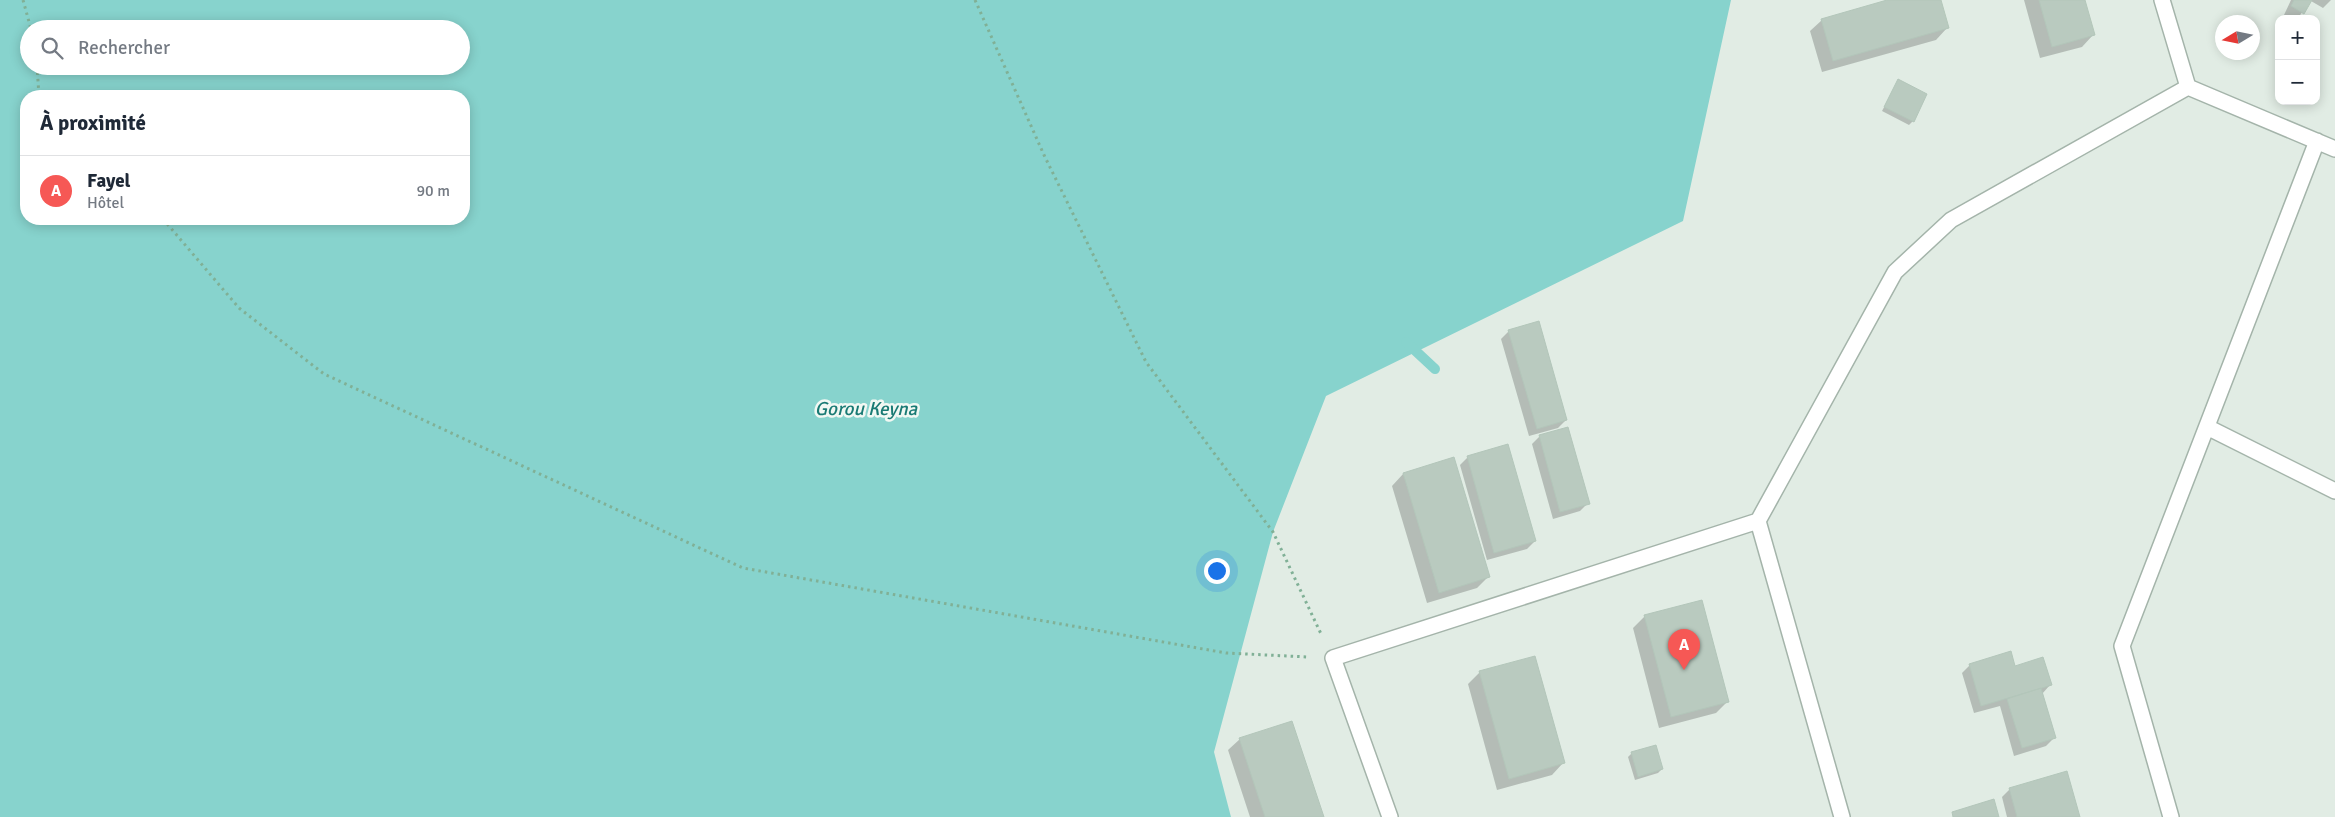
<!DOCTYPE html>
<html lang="fr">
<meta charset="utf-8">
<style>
body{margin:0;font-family:Signika,sans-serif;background:#f6f6f7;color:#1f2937}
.controls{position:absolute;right:15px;top:15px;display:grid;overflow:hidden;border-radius:10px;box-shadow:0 2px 12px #0003}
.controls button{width:45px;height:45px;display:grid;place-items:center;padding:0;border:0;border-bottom:1px solid #e0e1e3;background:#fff;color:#1f2937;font:25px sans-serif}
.compass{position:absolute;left:2215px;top:15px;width:45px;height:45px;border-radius:50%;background:#fff;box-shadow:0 2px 12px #0003;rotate:260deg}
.you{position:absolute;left:1216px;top:570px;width:18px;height:18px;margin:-12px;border:4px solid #fff;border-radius:50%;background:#1a73e8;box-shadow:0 0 0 8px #1a73e833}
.badge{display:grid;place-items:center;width:32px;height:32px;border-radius:50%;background:#f65855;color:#fff;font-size:16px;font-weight:700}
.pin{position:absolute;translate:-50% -41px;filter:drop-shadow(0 1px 2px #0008)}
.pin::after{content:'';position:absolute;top:26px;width:18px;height:15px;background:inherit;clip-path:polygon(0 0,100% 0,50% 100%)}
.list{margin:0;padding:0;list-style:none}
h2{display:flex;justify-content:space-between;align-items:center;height:65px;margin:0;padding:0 20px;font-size:21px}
h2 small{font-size:16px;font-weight:400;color:#747a83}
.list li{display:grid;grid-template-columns:32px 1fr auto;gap:15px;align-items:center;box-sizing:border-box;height:70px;padding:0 20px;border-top:1px solid #e0e1e3}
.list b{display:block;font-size:19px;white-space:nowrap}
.list p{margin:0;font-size:16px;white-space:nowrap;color:#747a83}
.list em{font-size:16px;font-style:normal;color:#747a83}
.icon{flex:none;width:28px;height:28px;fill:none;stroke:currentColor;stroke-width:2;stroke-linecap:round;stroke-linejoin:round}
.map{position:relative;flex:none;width:2335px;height:817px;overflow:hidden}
.search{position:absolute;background:#fff;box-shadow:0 2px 12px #0003;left:20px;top:20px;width:450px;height:55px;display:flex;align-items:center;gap:12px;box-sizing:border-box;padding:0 18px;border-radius:28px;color:#747a83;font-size:19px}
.panel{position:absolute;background:#fff;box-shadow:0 2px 12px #0003;left:20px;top:90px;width:450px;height:135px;border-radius:20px}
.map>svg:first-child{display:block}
</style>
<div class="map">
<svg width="2335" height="817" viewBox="0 0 2335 817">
<rect width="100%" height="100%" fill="#e1ece4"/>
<!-- water -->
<path fill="#87d3cd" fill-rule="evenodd" d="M0,0H1731L1683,221L1326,396L1273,532L1214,752L1231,817H0ZM29,29H461V66H29ZM26,96H464V219H26Z"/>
<!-- shadow -->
<path fill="#0003" d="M1892,0H1939L1947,28L1936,40L1822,72L1810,31L1822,20Z
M2024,0H2083L2093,35L2082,47L2040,58Z
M2291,0H2331L2323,8L2311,1L2297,19H2291L2284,15Z
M1898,81L1913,121L1909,125L1882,111Z
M1509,331L1566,420L1558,428L1529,436L1501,339Z
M1540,436L1588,503L1580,511L1553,519L1532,444Z
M1468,457L1535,541L1527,549L1487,560L1460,465Z
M1403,474L1489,576L1477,588L1427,603L1392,486Z
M1645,616L1728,701L1716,713L1659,728L1633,628Z
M1970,665L2014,667L2050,685L2042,694L2054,738L2046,746L2014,756L2000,706L1974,713L1962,673Z
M1480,672L1563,763L1552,775L1497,790L1468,684Z
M1240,739L1322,817H1250L1228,750Z
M1632,753L1662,769L1658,773L1635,780L1628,757Z
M2010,789L2079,817H2007L2002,797Z"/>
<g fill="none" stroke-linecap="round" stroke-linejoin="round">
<!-- stream -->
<path stroke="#87d3cd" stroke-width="10" d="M1406,342L1435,369"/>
</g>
<!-- building -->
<path fill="#b9cabf" stroke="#b3c6ba" d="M1887,0H1941L1949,28L1833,61L1821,19Z
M2039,0H2085L2095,35L2052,47Z
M2294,0H2312L2304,14L2291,6Z
M1898,79L1927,94L1914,122L1884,107Z
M1539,321L1567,420L1537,429L1508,330Z
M1568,427L1590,504L1560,512L1539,435Z
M1508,444L1536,541L1494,553L1467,456Z
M1454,457L1490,577L1439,593L1403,473Z
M1702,600L1729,702L1671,717L1644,615Z
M2011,651L2015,666L2043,657L2052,685L1981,706L1969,664Z
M1535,656L1565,763L1509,779L1479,671Z
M2041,688L2056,738L2022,748L2007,699Z
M1292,721L1324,817H1265L1239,738Z
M1656,745L1663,769L1638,777L1631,752Z
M2067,771L2080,817H2017L2009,788Z
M1994,799L1999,817H1953L1952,812Z"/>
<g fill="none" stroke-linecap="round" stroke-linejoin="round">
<defs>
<path id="minor" d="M2162,0L2188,87
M2188,87L2335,149
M2207,427L2335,491
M1758,521L1842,817
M1390,817L1333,658L1758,521L1895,272L1951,220L2188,87
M2171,817L2122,646L2317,141"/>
</defs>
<!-- minor casing -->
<use href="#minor" stroke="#a4b4aa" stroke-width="18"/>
<!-- path -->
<path stroke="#80b096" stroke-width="3" stroke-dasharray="2.5 4" stroke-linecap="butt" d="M23,0L31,29
M975,0L1044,155L1146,362L1273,532L1322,636
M37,66L39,96
M163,219L239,308L324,374L743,568L1226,653L1308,657"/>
<!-- minor -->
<use href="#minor" stroke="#fff" stroke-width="15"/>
</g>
<g text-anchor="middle" stroke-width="5" stroke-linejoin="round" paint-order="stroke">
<!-- water labels -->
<g font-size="19" font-style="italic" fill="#197a74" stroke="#f1f8f3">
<text x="866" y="415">Gorou Keyna</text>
</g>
</g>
</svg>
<div class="controls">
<button>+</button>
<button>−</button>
</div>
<svg class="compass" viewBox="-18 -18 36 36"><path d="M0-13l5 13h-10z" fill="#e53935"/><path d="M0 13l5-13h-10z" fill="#747a83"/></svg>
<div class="you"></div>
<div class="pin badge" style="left:1684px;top:670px">A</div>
<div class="search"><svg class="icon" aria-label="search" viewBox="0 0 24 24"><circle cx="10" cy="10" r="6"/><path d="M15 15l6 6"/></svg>Rechercher</div>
<section class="panel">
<h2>À proximité<small></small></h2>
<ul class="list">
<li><span class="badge">A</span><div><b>Fayel</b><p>Hôtel</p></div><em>90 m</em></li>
</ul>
</section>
</div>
